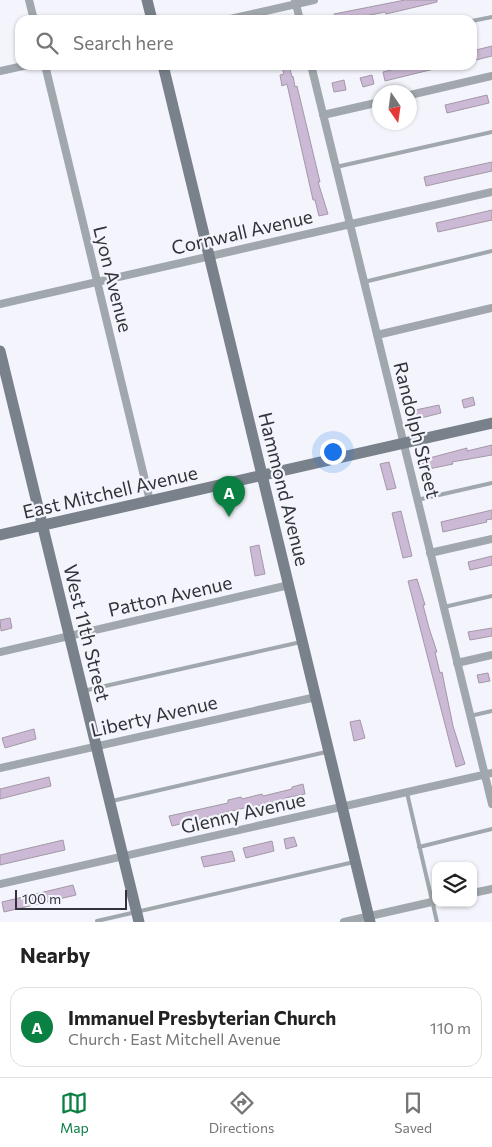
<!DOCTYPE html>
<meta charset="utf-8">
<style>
body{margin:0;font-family:Commissioner,sans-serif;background:#f2f2f2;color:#222}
.controls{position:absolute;right:15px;bottom:15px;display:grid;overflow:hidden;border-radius:10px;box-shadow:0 1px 4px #0004}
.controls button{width:45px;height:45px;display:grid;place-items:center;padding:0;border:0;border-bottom:1px solid #e0e0e0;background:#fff;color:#222;font:25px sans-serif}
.compass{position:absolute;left:372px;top:85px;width:45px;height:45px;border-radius:50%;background:#fff;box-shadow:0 1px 4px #0004;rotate:167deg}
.scale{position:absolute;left:15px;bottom:12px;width:112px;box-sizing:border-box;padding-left:5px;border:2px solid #32333a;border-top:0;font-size:14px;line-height:18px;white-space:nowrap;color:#32333a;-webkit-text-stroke:4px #f4f5fc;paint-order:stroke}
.you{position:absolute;left:332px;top:451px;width:18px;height:18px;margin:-12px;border:4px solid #fff;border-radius:50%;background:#1a73e8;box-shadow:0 0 0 8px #1a73e833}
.badge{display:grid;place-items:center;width:32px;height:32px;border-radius:50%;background:#0b8043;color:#fff;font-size:16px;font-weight:700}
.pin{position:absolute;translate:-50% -41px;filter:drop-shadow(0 1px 2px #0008)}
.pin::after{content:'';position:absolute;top:26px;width:18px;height:15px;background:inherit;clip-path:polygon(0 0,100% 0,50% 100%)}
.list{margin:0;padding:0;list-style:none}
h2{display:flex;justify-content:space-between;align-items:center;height:65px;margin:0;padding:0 20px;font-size:21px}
h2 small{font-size:16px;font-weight:400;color:#767676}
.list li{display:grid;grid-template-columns:32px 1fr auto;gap:15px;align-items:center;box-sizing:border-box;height:80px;margin:0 10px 10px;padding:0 10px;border:1px solid #e0e0e0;border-radius:15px}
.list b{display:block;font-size:19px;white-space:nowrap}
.list p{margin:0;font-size:16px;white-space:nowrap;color:#767676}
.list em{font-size:16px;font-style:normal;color:#767676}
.icon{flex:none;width:28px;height:28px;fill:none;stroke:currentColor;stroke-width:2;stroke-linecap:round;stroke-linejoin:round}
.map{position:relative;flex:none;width:492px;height:922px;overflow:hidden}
.search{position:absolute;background:#fff;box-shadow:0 1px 4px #0004;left:15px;right:15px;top:15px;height:55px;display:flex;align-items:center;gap:12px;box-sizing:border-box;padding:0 18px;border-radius:15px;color:#767676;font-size:19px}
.sheet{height:155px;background:#fff}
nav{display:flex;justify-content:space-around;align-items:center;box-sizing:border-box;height:70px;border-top:1px solid #e0e0e0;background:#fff;font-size:14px;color:#767676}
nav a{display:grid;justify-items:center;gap:2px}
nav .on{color:#0b8043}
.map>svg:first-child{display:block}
</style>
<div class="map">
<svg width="492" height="922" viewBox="0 0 492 922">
<rect width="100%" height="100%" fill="#f4f5fc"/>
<!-- building -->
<path fill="#ccb9d5" stroke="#a398a7" d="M405,0H437V2L386,14L385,12L351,19L336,20L334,14Z
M492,46V56L472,61V51Z
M281,65H289L292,77L293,76L295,87L297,86L320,182H318L328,214L319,216L315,200H313L287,84L282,86L280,75L284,74Z
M411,65H442V67L385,81L383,72Z
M372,75L374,84L363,87L360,78Z
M344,80L346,90L334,92L332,83Z
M487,95L489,103L447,113L445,105Z
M492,162V171L426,186L424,177Z
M492,210V220L438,232L436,223Z
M473,397L475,405L464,408L462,400Z
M439,405L441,413L413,420L411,411Z
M492,445V455L452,462L453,464L424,470L422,460L467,448V451Z
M389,462L396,488L387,490L380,464Z
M492,510V519L486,520L487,522L443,532L441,522Z
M401,511L412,556L403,558L392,513Z
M259,545L265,574L255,576L250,547Z
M492,556V565L470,570L468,562Z
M417,579L425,605H423L429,628L437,652H435L440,673L442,672L444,682L453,726L465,764L456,767L408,581Z
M10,618L12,628L1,631L0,620Z
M492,628V636L470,640L468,632Z
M488,673L490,681L479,683L477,675Z
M360,720L365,738L354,741L350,722Z
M34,729L36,739L5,748L2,738Z
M49,777L51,786L0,799V789Z
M303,784L305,794L285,798L286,801L244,808L172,826L169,816L228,803V800L241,797L242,799L262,794L263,796L292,789V787Z
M294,837L297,846L286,849L284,839Z
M63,840L65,850L0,865V855Z
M272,841L274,851L246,858L243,848Z
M232,851L235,861L204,867L201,857Z
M73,885L76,895L4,912L2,902Z"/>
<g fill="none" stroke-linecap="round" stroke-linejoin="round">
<!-- lane -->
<path stroke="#a1a8ad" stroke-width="4" d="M472,21L492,17
M336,167L492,132
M364,282L492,251
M417,500L492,483
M444,607L492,596
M83,691L301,642
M470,716L492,711
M407,793L437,922
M112,801L326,752
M419,847L492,829
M97,921L354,862"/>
<!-- street -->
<path stroke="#a1a8ad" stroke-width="8" d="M29,0L34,20
M295,0L300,20
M226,20L314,0
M45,65L150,501
M311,65L492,804
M0,71L28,65
M410,95L492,76
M323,115L380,102
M0,304L492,192
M377,335L492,308
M430,553L492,539
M0,652L289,585
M457,663L492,655
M0,768L316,697
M0,884L492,773
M473,893L492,889
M344,922L436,901"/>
<!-- secondary -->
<path stroke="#79828b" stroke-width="11" d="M147,0L152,20
M163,65L370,922
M0,351L139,922
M0,535L492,423"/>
</g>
<g text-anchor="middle" stroke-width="4.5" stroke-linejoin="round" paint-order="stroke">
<!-- street labels -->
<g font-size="19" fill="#32333a" stroke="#f4f5fc">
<text transform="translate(242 232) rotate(-13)" y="7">Cornwall Avenue</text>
<text transform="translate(113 279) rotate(76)" y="7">Lyon Avenue</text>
<text transform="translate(417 430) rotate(76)" y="7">Randolph Street</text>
<text transform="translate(284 489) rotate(76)" y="7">Hammond Avenue</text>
<text transform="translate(110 492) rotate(-13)" y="7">East Mitchell Avenue</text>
<text transform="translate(170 596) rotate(-13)" y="7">Patton Avenue</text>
<text transform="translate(87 633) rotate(76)" y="7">West 11th Street</text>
<text transform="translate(154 716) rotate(-13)" y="7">Liberty Avenue</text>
<text transform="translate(243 813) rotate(-13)" y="7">Glenny Avenue</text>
</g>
</g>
</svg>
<div class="controls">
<button><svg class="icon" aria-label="layers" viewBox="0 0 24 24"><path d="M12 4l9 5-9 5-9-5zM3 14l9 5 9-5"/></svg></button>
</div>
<svg class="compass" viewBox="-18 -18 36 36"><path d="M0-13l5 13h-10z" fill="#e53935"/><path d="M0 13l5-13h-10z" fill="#767676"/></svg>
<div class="scale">100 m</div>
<div class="you"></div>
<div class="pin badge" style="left:229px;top:517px">A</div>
<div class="search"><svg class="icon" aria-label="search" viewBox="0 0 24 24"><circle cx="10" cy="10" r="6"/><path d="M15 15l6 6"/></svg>Search here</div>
</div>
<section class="sheet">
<h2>Nearby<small></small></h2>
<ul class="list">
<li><span class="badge">A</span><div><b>Immanuel Presbyterian Church</b><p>Church · East Mitchell Avenue</p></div><em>110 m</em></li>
</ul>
</section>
<nav>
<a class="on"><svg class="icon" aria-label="map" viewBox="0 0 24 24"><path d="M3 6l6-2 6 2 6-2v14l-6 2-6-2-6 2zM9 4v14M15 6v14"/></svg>Map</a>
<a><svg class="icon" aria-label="directions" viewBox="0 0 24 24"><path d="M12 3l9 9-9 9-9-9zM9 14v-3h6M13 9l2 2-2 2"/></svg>Directions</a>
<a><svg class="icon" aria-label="saved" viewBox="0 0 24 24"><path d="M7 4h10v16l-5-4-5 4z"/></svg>Saved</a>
</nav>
